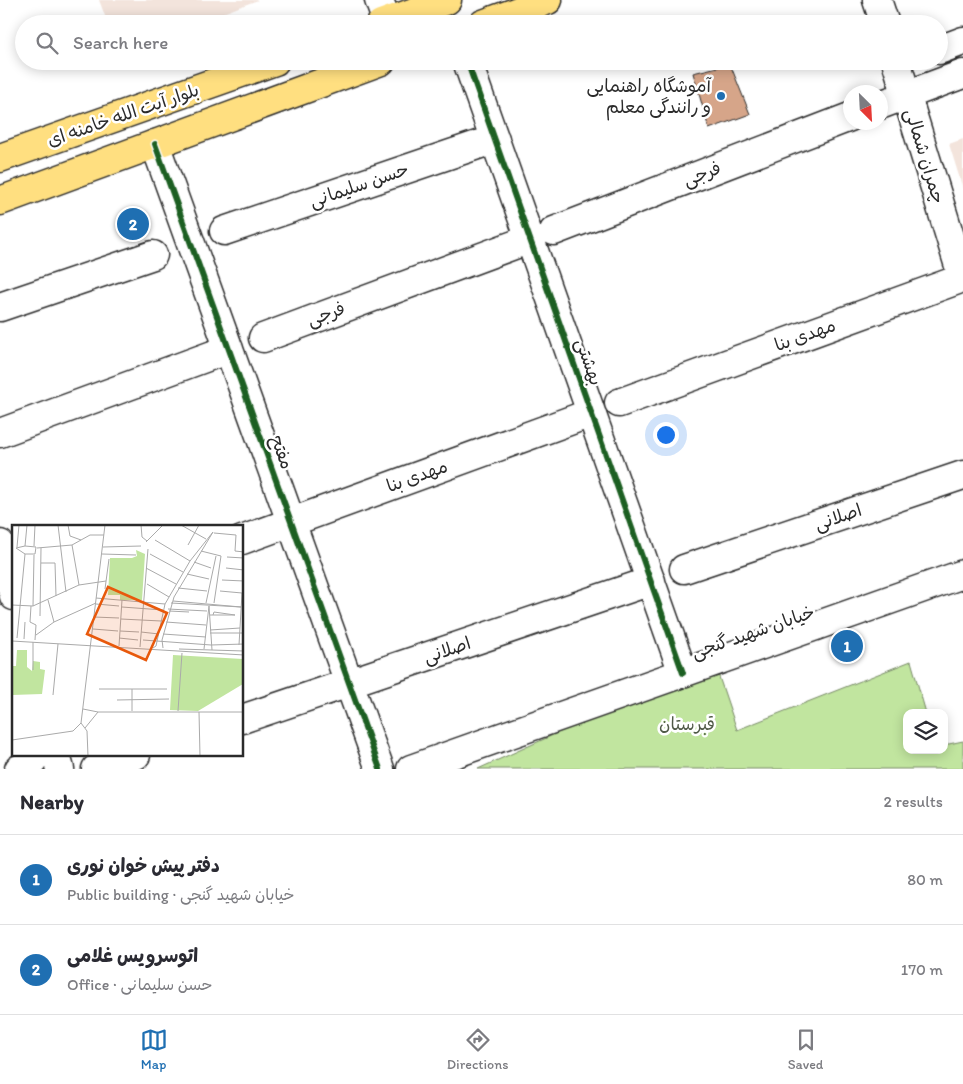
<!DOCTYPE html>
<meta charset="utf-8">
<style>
body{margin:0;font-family:Itim,"Playpen Sans Arabic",sans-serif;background:#f2f2f3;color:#2b2b33}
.controls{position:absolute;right:15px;bottom:15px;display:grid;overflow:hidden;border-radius:10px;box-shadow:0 2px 12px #0003}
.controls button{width:45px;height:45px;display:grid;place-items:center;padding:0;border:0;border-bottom:1px solid #e1e1e2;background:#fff;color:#2b2b33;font:25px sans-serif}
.compass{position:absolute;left:843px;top:85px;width:45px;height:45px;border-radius:50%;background:#fff;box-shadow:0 2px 12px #0003;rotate:156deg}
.you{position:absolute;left:665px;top:434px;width:18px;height:18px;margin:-12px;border:4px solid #fff;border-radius:50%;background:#1a73e8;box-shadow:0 0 0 8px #1a73e833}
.badge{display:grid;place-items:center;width:32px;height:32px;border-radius:50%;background:#1f6fb2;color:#fff;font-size:16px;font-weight:700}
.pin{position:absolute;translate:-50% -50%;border:2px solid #fff;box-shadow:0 1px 5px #0006}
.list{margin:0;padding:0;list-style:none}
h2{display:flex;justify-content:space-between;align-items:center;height:65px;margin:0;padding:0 20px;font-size:21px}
h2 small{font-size:16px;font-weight:400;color:#7c7c81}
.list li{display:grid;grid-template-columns:32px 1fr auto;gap:15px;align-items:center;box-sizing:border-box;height:90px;padding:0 20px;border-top:1px solid #e1e1e2}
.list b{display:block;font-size:19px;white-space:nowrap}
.list p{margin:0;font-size:16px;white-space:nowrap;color:#7c7c81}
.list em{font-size:16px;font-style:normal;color:#7c7c81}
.icon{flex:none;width:28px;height:28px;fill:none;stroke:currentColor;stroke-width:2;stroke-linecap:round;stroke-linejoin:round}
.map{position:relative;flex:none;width:963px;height:769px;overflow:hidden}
.search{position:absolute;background:#fff;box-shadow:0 2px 12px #0003;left:15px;right:15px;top:15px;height:55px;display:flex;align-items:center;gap:12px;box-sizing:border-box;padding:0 18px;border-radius:28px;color:#7c7c81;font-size:19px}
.sheet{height:245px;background:#fff}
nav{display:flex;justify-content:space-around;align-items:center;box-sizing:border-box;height:70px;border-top:1px solid #e1e1e2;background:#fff;font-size:14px;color:#7c7c81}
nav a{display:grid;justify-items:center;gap:2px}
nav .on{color:#1f6fb2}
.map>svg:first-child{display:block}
</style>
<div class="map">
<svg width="963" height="769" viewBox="0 0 963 769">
<rect width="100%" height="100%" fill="#fff"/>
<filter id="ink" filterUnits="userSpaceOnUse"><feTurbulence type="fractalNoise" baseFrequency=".02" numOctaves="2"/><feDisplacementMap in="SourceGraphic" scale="10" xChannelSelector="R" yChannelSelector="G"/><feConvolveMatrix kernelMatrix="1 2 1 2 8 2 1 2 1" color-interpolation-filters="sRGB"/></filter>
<g filter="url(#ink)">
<!-- built -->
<path fill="#f3e4dc" d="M99,0H258L193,24H108Z
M963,139V189L949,144Z"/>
<!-- green -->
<path fill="#c1e59f" stroke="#768865" d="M911,661L926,713H907V750H944V745L963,741V769H478L714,662L737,730Z"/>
<!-- building -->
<path fill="#d6a589" stroke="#2b2b2b" d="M730,64L750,114L709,129L693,73Z"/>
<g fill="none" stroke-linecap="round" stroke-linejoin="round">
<defs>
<path id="minor" d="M379,0L387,22
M877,0L885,24
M939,50L963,41
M467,61L683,673
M896,61L963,279
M880,105L963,74
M155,144L380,769
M224,231L495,139
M554,231L850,117
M0,307L153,255
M263,338L530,239
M619,403L963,278
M0,433L229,349
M242,540L591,413
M0,544L14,596
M684,569L963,475
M242,719L651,581
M56,755L60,769
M19,769L32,762L37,755
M96,769L136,755
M411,769L963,574"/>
<path id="major" d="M381,24L447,0
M483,24L548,0
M0,158L275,61
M0,201L381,61"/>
</defs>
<!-- minor casing -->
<use href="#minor" stroke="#2b2b2b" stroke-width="31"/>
<!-- major casing -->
<use href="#major" stroke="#2b2b2b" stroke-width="31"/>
<!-- minor -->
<use href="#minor" stroke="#fff" stroke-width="28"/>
<!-- major -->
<use href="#major" stroke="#ffdf80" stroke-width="28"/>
<defs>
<path id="cycleway" d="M467,61L683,673
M155,144L380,769"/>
</defs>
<!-- cycleway casing -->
<use href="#cycleway" stroke="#fff" stroke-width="9"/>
<!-- cycleway -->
<use href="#cycleway" stroke="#1b5e20" stroke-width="6"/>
</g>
</g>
<!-- markers -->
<circle fill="#1f6fb2" stroke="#fff" stroke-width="2" cx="721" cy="96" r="5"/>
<g text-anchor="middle" stroke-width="5" stroke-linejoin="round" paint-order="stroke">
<!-- poi labels -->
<g font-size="18" fill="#2b2b2b" stroke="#fff" text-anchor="end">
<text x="711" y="92">آموشگاه راهنمایی<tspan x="711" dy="21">و رانندگی معلم</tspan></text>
</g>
<!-- street labels -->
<g font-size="18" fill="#2b2b2b" stroke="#fff">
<text transform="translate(123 115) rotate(-19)" y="6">بلوار آیت الله خامنه ای</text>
<text transform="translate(925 156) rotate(73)" y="6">چمران شمالی</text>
<text transform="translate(702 174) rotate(-21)" y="6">فرجی</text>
<text transform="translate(359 185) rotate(-19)" y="6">حسن سلیمانی</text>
<text transform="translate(326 314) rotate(-20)" y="6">فرجی</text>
<text transform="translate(805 335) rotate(-20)" y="6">مهدی بنا</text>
<text transform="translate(589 362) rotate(71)" y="6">بهشتی</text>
<text transform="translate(282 452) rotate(70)" y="6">مفتح</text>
<text transform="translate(417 476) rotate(-20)" y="6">مهدی بنا</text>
<text transform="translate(838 517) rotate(-19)" y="6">اصلانی</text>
<text transform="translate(753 632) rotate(-19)" y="6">خیابان شهید گنجی</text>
<text transform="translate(447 650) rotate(-19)" y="6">اصلانی</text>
</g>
<!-- park labels -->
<g font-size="18" fill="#505a48" stroke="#fff">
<text x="687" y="730">قبرستان</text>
</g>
</g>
<!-- overview -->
<g transform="translate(12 525)">
<rect width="231" height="231" fill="#fff"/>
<path d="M124,25L133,29L130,75H108V70H96L98,33H120L125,31ZM5,125H15V142L20,146L21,136L28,137V144L33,145L30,169L0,170V141H4ZM161,130L231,134V159L186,186L158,185Z" fill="#c1e59f"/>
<path fill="none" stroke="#aaa" stroke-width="1" d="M46,0L54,67M56,0L58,11L69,15M129,0L130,12L135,16M169,0L194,14M202,8L224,10L223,26L232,27M143,15L178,36M134,17L151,0M60,20L67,60M176,20L187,0M13,21L24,22L23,29H13L4,23ZM13,21L15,0M22,21L23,0M5,22L7,0M91,22L129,21M25,23L60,20L78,10H92M189,26L209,31L202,78M90,29L124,30M138,29L171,47M215,32L232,33M182,37L199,43M29,38H43L44,71M134,43L164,59M214,43L232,45M175,49L197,54M210,55L232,56M135,59L157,72M166,63L195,66M93,64L97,34M208,66L230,68M84,73L153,79M36,75L42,97M159,78L229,82L161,76M194,78L204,31M84,79L107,81M0,80L21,81L67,60L94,56M21,81L22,30M110,82L151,85M156,84L195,86M157,86L177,87M198,90H223L202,87L201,90M28,91L29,23M82,92L107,93M109,94L149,96M18,97L24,100L23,115M18,97L19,81M154,97L194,100M81,104L106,106M198,105L228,103M108,106L127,107M129,107L147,109M198,108H232M151,109L194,112M24,110L42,97L84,78M5,113L13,29M107,113L126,115M12,114L13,97M131,115L199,120M0,116L232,130M199,120L232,119M227,120L230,68M107,121L110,75M128,122L136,24M141,123L144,121L153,79L178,36L201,7L162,72L150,115L151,123M167,124L232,126M192,124L197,81L200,125M21,145V117M87,164H155M120,164V186M41,170L46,119M105,175L157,174M71,184L86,187H232M166,186L170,128M187,187L188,231M73,203L86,187M0,215L61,206L69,198M76,231L75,206L69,198L93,0"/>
<path fill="#e8590c" fill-opacity="0.15" stroke="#e8590c" stroke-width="2.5" d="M96,62L155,88L134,135L75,109Z"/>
<rect width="231" height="231" fill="none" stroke="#2b2b2b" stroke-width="2.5"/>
</g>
</svg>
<div class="controls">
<button><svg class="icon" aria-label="layers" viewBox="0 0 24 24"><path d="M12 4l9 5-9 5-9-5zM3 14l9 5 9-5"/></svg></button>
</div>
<svg class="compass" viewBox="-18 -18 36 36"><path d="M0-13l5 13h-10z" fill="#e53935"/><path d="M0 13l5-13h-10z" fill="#7c7c81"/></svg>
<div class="you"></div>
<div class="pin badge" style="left:847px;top:646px">1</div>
<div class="pin badge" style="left:133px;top:224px">2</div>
<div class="search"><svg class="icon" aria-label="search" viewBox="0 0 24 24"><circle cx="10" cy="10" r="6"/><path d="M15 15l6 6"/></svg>Search here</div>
</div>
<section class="sheet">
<h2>Nearby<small>2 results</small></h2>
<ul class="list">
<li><span class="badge">1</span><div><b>دفتر پیش خوان نوری</b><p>Public building · خیابان شهید گنجی</p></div><em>80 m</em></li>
<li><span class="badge">2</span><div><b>اتوسرویس غلامی</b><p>Office · حسن سلیمانی</p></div><em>170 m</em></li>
</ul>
</section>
<nav>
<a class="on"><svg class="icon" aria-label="map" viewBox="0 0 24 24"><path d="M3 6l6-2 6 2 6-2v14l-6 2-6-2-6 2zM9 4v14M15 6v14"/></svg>Map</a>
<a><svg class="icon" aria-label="directions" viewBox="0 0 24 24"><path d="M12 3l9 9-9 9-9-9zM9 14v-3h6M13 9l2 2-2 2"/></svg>Directions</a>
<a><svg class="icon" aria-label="saved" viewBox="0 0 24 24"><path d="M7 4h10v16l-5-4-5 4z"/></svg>Saved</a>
</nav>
